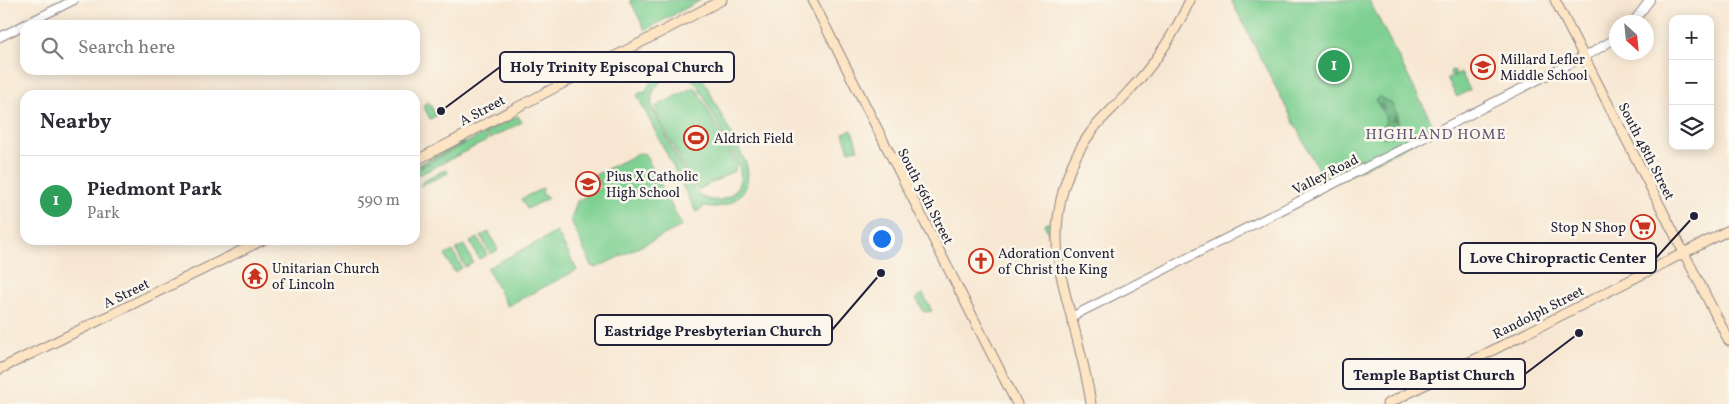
<!DOCTYPE html>
<meta charset="utf-8">
<style>
body{margin:0;font-family:Vollkorn,serif;background:#f7f7f7;color:#2b2b33}
.controls{position:absolute;right:15px;top:15px;display:grid;overflow:hidden;border-radius:10px;box-shadow:0 2px 12px #0003}
.controls button{width:45px;height:45px;display:grid;place-items:center;padding:0;border:0;border-bottom:1px solid #e1e1e2;background:#fff;color:#2b2b33;font:25px sans-serif}
.compass{position:absolute;left:1609px;top:15px;width:45px;height:45px;border-radius:50%;background:#fff;box-shadow:0 2px 12px #0003;rotate:153deg}
.you{position:absolute;left:881px;top:238px;width:18px;height:18px;margin:-12px;border:4px solid #fff;border-radius:50%;background:#1a73e8;box-shadow:0 0 0 8px #1a73e833}
.badge{display:grid;place-items:center;width:32px;height:32px;border-radius:50%;background:#c8321e;color:#fff;font-size:16px;font-weight:700}
.pin{position:absolute;translate:-50% -50%;border:2px solid #fff;box-shadow:0 1px 5px #0006}
.list{margin:0;padding:0;list-style:none}
h2{display:flex;justify-content:space-between;align-items:center;height:65px;margin:0;padding:0 20px;font-size:21px}
h2 small{font-size:16px;font-weight:400;color:#7c7c81}
.list li{display:grid;grid-template-columns:32px 1fr auto;gap:15px;align-items:center;box-sizing:border-box;height:90px;padding:0 20px;border-top:1px solid #e1e1e2}
.list b{display:block;font-size:19px;white-space:nowrap}
.list p{margin:0;font-size:16px;white-space:nowrap;color:#7c7c81}
.list em{font-size:16px;font-style:normal;color:#7c7c81}
.icon{flex:none;width:28px;height:28px;fill:none;stroke:currentColor;stroke-width:2;stroke-linecap:round;stroke-linejoin:round}
.map{position:relative;flex:none;width:1729px;height:404px;overflow:hidden}
.search{position:absolute;background:#fff;box-shadow:0 2px 12px #0003;left:20px;top:20px;width:400px;height:55px;display:flex;align-items:center;gap:12px;box-sizing:border-box;padding:0 18px;border-radius:15px;color:#7c7c81;font-size:19px}
.panel{position:absolute;background:#fff;box-shadow:0 2px 12px #0003;left:20px;top:90px;width:400px;height:155px;border-radius:15px}
.map>svg:first-child{display:block}
</style>
<div class="map">
<svg width="1729" height="404" viewBox="0 0 1729 404">
<defs>
<pattern id="forest-firs" width="22" height="20" patternUnits="userSpaceOnUse" patternTransform="scale(1.25)"><rect width="22" height="20" fill="#66b27c"/><path d="M5 1l3.5 6h-7zM16 11l3.5 6h-7z" fill="#549067"/></pattern>
</defs>
<rect width="100%" height="100%" fill="#fbf7ec"/>
<filter id="ink" filterUnits="userSpaceOnUse"><feTurbulence type="fractalNoise" baseFrequency=".02" numOctaves="2"/><feDisplacementMap in="SourceGraphic" scale="10" xChannelSelector="R" yChannelSelector="G"/><feConvolveMatrix kernelMatrix="1 2 1 2 8 2 1 2 1" color-interpolation-filters="sRGB"/></filter>
<filter id="wash" filterUnits="userSpaceOnUse"><feTurbulence type="fractalNoise" baseFrequency=".0096" numOctaves="4" result="noise"/><feDisplacementMap in="SourceGraphic" scale="20" xChannelSelector="R" yChannelSelector="G"/><feGaussianBlur stdDeviation="1.12" result="paint"/><feColorMatrix in="noise" values="0 0 0 0 0 0 0 0 0 0 0 0 0 0 0 0 0 1.4 0 .05"/><feComposite in="paint" operator="in"/></filter>
<g filter="url(#wash)">
<rect width="100%" height="100%" fill="#f7e7d2"/>
<!-- green -->
<path fill="#7ed092" stroke="#507966" fill-rule="evenodd" d="M630,0H701L645,30Z
M1231,0H1369L1436,131L1327,187Z
M680,68L693,72L704,81L746,163C755,191 729,214 702,205L703,208L696,212L637,95L643,91L645,94C650,77 663,68 680,68ZM677,75L690,78L699,87L739,166C742,176 740,187 732,194C722,203 706,202 697,193C690,186 686,174 681,166C672,147 662,129 653,110C648,92 659,77 677,75Z
M1451,70L1455,71V76L1461,73L1470,90L1457,97L1447,79L1454,76L1450,74Z
M694,87L695,90L697,89L737,166L735,168L736,170L698,190L696,187L695,188L655,111L657,110L655,107Z
M429,102L436,116L430,119L423,105Z
M518,116L522,122L490,139L486,132Z
M852,130L858,149L849,151L843,133Z
M485,133L488,140L421,174H415V170Z
M463,141L464,143L415,168V166Z
M639,153L645,154L682,226L596,268L591,266L571,220L577,201L601,188L595,175Z
M446,169L448,173L420,186L422,182Z
M543,188L542,194L548,198L527,209L521,199Z
M1053,222V236L1050,237L1044,224Z
M489,232L498,250L490,254L481,236Z
M557,232L577,270L507,306L487,268Z
M478,238L487,255L479,259L470,242Z
M464,245L473,262L465,267L456,249Z
M453,251L462,268L454,272L445,255Z
M923,294L932,311L924,312L916,298Z"/>
<!-- forest -->
<path fill="url(#forest-firs)" stroke="#446a5c" d="M1379,97L1391,103L1398,115V128L1394,135L1384,138L1382,132C1390,115 1383,114 1375,100Z"/>
</g>
<g filter="url(#ink)">
<g fill="none" stroke-linecap="round" stroke-linejoin="round">
<defs>
<path id="tertiary" d="M1633,22L1650,0
M0,37L74,0
M1071,317L1593,52L1616,38"/>
<path id="secondary" d="M812,0L1017,404
M1555,0L1729,341
M415,161L722,0
M0,369L263,240
M1091,404C1086,368 1075,332 1066,297C1063,283 1059,270 1058,256C1053,211 1066,163 1095,127C1105,115 1118,104 1129,91C1154,65 1175,33 1190,0
M1387,404L1729,230"/>
</defs>
<!-- tertiary casing -->
<use href="#tertiary" stroke="#8c8486" stroke-width="10"/>
<!-- secondary casing -->
<use href="#secondary" stroke="#8c8486" stroke-width="11"/>
<!-- tertiary -->
<use href="#tertiary" stroke="#fff" stroke-width="8"/>
<!-- secondary -->
<use href="#secondary" stroke="#fde5c4" stroke-width="9"/>
</g>
</g>
<!-- icons -->
<defs>
<symbol id="school-ring" viewBox="-11 -11 22 22"><circle r="9.5" fill="#fbf7ec" stroke="#c8321e" stroke-width="1.5"/><path d="M0-5L7-2L0 1L-7-2ZM-4 1L0 2.5L4 1V4Q0 6-4 4Z" fill="#c8321e"/></symbol>
<symbol id="stadium-ring" viewBox="-11 -11 22 22"><circle r="9.5" fill="#fbf7ec" stroke="#c8321e" stroke-width="1.5"/><path d="M0-5a6.5 5 0 1 0 0 10a6.5 5 0 1 0 0-10ZM-3.5-1.8h7v3.6h-7Z" fill="#c8321e"/></symbol>
<symbol id="supermarket-ring" viewBox="-11 -11 22 22"><circle r="9.5" fill="#fbf7ec" stroke="#c8321e" stroke-width="1.5"/><path d="M-6-5.5h2.5l.6 2H6L4.5 2H-2.5L-4.4-4H-6ZM-1.5 3.2a1.3 1.3 0 1 0 .1 0ZM3 3.2a1.3 1.3 0 1 0 .1 0Z" fill="#c8321e"/></symbol>
<symbol id="church-ring" viewBox="-11 -11 22 22"><circle r="9.5" fill="#fbf7ec" stroke="#c8321e" stroke-width="1.5"/><path d="M-1.2-6h2.4v3.5h3.3v2.4h-3.3V6h-2.4V-.1h-3.3v-2.4h3.3Z" fill="#c8321e"/></symbol>
<symbol id="temple-ring" viewBox="-11 -11 22 22"><circle r="9.5" fill="#fbf7ec" stroke="#c8321e" stroke-width="1.5"/><path d="M0-6L5-2H3V0L6.5 2.5H4V6H1.5V3h-3V6H-4V2.5H-6.5L-3 0V-2H-5Z" fill="#c8321e"/></symbol>
</defs>
<g fill-rule="evenodd">
<use href="#school-ring" x="1469" y="53" width="28" height="28"/>
<use href="#stadium-ring" x="682" y="124" width="28" height="28"/>
<use href="#school-ring" x="574" y="170" width="28" height="28"/>
<use href="#supermarket-ring" x="1629" y="213" width="28" height="28"/>
<use href="#church-ring" x="967" y="247" width="28" height="28"/>
<use href="#temple-ring" x="241" y="262" width="28" height="28"/>
</g>
<g text-anchor="middle" stroke-width="5" stroke-linejoin="round" paint-order="stroke">
<!-- poi labels -->
<g font-size="14" fill="#22223b" stroke="#fbf7ec" text-anchor="start">
<text x="1500" y="64">Millard Lefler<tspan x="1500" dy="16">Middle School</tspan></text>
<text x="714" y="143">Aldrich Field</text>
<text x="606" y="181">Pius X Catholic<tspan x="606" dy="16">High School</tspan></text>
<text x="1626" y="232" text-anchor="end">Stop N Shop</text>
<text x="998" y="258">Adoration Convent<tspan x="998" dy="16">of Christ the King</tspan></text>
<text x="272" y="273">Unitarian Church<tspan x="272" dy="16">of Lincoln</tspan></text>
</g>
<!-- street labels -->
<g font-size="14" fill="#22223b" stroke="#fbf7ec">
<text transform="translate(482 110) rotate(-28)" y="5">A Street</text>
<text transform="translate(1647 151) rotate(63)" y="5">South 48th Street</text>
<text transform="translate(1325 174) rotate(-27)" y="5">Valley Road</text>
<text transform="translate(926 196) rotate(63)" y="5">South 56th Street</text>
<text transform="translate(126 293) rotate(-26)" y="5">A Street</text>
<text transform="translate(1538 312) rotate(-27)" y="5">Randolph Street</text>
</g>
<!-- neighbourhood labels -->
<g font-size="15" letter-spacing="1" fill="#5f5574" stroke="#fbf7ec">
<text x="1436" y="139">HIGHLAND HOME</text>
</g>
</g>
<!-- callouts -->
<path fill="none" stroke="#22223b" stroke-width="2" d="M441 111L500 67M1694 216L1656 258M881 273L832 330M1579 333L1525 374"/>
<g fill="#22223b" stroke="#fbf7ec" stroke-width="2">
<circle cx="441" cy="111" r="5"/>
<circle cx="1694" cy="216" r="5"/>
<circle cx="881" cy="273" r="5"/>
<circle cx="1579" cy="333" r="5"/>
</g>
<g fill="#fbf7ec" stroke="#22223b" stroke-width="2">
<rect x="500" y="52" width="234" height="30" rx="5"/>
<rect x="1460" y="243" width="196" height="30" rx="5"/>
<rect x="595" y="315" width="237" height="30" rx="5"/>
<rect x="1343" y="359" width="182" height="30" rx="5"/>
</g>
<g font-size="15" text-anchor="middle" font-weight="bold" fill="#22223b">
<text x="617" y="72">Holy Trinity Episcopal Church</text>
<text x="1558" y="263">Love Chiropractic Center</text>
<text x="713" y="336">Eastridge Presbyterian Church</text>
<text x="1434" y="380">Temple Baptist Church</text>
</g>
</svg>
<div class="controls">
<button>+</button>
<button>−</button>
<button><svg class="icon" aria-label="layers" viewBox="0 0 24 24"><path d="M12 4l9 5-9 5-9-5zM3 14l9 5 9-5"/></svg></button>
</div>
<svg class="compass" viewBox="-18 -18 36 36"><path d="M0-13l5 13h-10z" fill="#e53935"/><path d="M0 13l5-13h-10z" fill="#7c7c81"/></svg>
<div class="you"></div>
<div class="pin badge" style="left:1334px;top:66px;background:#2e9e5b">1</div>
<div class="search"><svg class="icon" aria-label="search" viewBox="0 0 24 24"><circle cx="10" cy="10" r="6"/><path d="M15 15l6 6"/></svg>Search here</div>
<section class="panel">
<h2>Nearby<small></small></h2>
<ul class="list">
<li><span class="badge" style="background:#2e9e5b">1</span><div><b>Piedmont Park</b><p>Park</p></div><em>590 m</em></li>
</ul>
</section>
</div>
